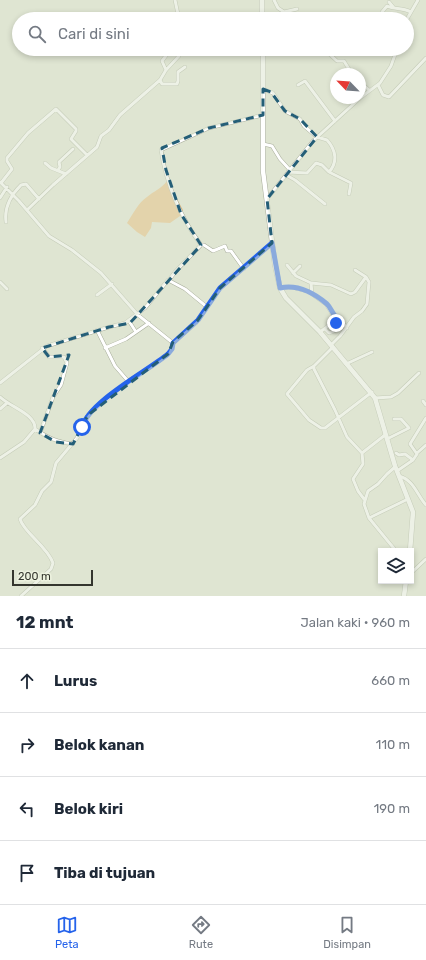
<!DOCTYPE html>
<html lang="id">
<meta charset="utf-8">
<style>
body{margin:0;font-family:Rubik,sans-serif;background:#f6f6f7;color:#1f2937}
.controls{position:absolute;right:12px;bottom:12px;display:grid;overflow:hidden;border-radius:0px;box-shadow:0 2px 6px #0003}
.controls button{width:36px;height:36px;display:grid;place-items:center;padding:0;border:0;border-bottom:1px solid #e0e1e3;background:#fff;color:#1f2937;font:20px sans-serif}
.compass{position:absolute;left:330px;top:68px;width:36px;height:36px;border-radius:50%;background:#fff;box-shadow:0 2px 6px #0003;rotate:295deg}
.scale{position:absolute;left:12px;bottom:10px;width:81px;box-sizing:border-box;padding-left:4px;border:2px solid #34362e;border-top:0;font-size:11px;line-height:14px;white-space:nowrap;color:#34362e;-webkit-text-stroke:3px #edf2df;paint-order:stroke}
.stop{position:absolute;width:12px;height:12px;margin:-9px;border:3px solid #2563eb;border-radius:50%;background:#fff}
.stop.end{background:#2563eb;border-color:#fff;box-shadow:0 1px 4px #0008}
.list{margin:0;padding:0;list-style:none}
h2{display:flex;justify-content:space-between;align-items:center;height:52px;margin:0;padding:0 16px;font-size:17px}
h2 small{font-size:13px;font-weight:400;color:#747a83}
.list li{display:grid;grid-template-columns:26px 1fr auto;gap:12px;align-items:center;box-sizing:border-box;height:64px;padding:0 16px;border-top:1px solid #e0e1e3}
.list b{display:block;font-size:15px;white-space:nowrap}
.list em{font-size:13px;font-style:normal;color:#747a83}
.icon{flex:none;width:22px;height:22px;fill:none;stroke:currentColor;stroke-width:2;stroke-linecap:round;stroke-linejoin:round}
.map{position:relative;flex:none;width:426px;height:596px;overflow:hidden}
.search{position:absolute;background:#fff;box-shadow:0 2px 6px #0003;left:12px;right:12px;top:12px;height:44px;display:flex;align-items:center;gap:10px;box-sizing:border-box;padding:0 14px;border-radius:22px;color:#747a83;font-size:15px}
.sheet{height:308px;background:#fff}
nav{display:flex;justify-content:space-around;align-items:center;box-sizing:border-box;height:56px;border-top:1px solid #e0e1e3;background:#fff;font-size:11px;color:#747a83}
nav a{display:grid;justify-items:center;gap:2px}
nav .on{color:#2563eb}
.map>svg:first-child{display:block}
</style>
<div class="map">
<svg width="426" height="596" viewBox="0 0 426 596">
<rect width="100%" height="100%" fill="#dfe5d2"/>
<!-- green -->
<path fill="#e9bc7d" d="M167,181L183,210L180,216L170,223L152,222L151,228L145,237L137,232L127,223C133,214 138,203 147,197C154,191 161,189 167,181Z"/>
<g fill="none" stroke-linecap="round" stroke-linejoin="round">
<defs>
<path id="street" d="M175,0L179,19
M274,0L278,8L284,12L297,9
M389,2L394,8
M382,12L387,6C395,10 401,7 411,12
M407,19L418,0
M324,49L337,61H344L352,74
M166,70L162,61L171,49
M160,80L162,84H177L178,81V72L185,67
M360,82L369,90
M298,85L305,81L335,121
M378,85L383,95L389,97L426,58
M263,89L273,93L285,111L300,119L304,126L317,137L327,140C336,150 338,162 329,172L322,165L316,163L307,173L288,172
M360,98L380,83L391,66L397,49
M263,144L272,146L280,159L290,170
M45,163L51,168L66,174
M58,170L60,167L59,162L73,149
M329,172L351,183L349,194
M286,175L295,180L325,204
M0,182L19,201L49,236L72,250L101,273L138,315L173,343L196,323L220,288L272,243
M1,183L12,169L7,161V158L28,133L56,109L76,129V131L71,139L87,155
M0,198L7,187
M267,199L313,141L360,98
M27,210L53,185L97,147L101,136L109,130L120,115L160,80L166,70L179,56L182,49
M6,222C4,208 11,195 21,185L26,184L39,199
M201,245H204L213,251L225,246L227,251H231L244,269
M287,265L296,276L311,283L312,294L326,304L331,312L336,317L335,321L320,332
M293,273L300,266
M169,280L175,272L201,245C181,218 166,184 161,150L209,128L263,115
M0,282L7,289
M311,283L331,285L351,294L355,292L366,277
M280,288L291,287L311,292
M97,295L112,284
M336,320L341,321L347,328
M129,321L136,332
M325,329L329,333L334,331L336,320
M97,330L115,366L128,381
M331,345L340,336L354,317L362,311L367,304L369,282L366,277L355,270
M333,347L314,366V369L335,410L347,437L362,453
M105,348L126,339L149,323
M346,364L372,352
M314,366L307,370L287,394L309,420L321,428H325L372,392
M0,383L47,346L109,327L125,323L145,308L168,280L185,289L207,307
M0,397C10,407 36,414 35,429C48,438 57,442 73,444
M375,398L391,397L398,393L419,373
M423,401L426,405
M0,409L7,403
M40,433L53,397L61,385L67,363L64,357H49L42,348
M387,439L409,428L401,419H394
M396,453L399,455L405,454L413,460
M417,453L426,445
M0,458L24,442L35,429
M395,467L387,474L378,484L368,491L364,504L369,518L396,551
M397,471L413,460L417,454L410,444L426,418
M399,476C414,480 417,495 426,505
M364,499L358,491L353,479L363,464L362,453L385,435
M369,518L408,499
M411,573L426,559
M21,596L51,569L53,563C47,546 24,533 20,519L35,505L42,491L51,482L56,463L77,438L88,415L128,381L151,367L168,354L172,349L173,343"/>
<path id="primary" d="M262,0V19
M263,49V171L275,265L280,288L286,298L320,332L375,398L395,466L413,512L410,551
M404,596L406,581"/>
</defs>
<!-- street casing -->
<use href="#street" stroke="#a7ac9a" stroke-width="4"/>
<!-- primary casing -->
<use href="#primary" stroke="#a7ac9a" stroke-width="5.5"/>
<!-- street -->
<use href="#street" stroke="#fff" stroke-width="3"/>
<!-- primary -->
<use href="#primary" stroke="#fff" stroke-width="4.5"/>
</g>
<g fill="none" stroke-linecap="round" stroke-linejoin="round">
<!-- route -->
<path stroke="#2563eb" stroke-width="5" d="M82,427C90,401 146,372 168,354L172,349L173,343L198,320L220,288L272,243L280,288C298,284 314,293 327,304C331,308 332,313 336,317V323"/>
</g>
<!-- marked area -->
<path d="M0 0H426V596H0ZM263,89L271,92L285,111L300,119L317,137L267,199L272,243L220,288L198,320L173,342L168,354L88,415L73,444L56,442L40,433L69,355L49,357L42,348L109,327L130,323L201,245L181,214L166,170L162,148L209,128L263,115Z" fill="#dfe5d2" fill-opacity=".55" fill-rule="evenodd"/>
<path fill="none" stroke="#245e77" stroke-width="3" stroke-dasharray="8 5" stroke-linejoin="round" d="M263,89L271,92L285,111L300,119L317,137L267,199L272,243L220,288L198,320L173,342L168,354L88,415L73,444L56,442L40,433L69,355L49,357L42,348L109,327L130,323L201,245L181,214L166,170L162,148L209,128L263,115Z"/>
</svg>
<div class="controls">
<button><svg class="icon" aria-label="layers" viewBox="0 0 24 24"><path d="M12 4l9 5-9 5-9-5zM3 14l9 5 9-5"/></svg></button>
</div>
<svg class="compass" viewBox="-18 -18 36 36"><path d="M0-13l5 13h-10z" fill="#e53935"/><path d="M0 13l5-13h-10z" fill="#747a83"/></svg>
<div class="scale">200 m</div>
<div class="stop" style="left:82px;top:427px"></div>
<div class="stop end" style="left:336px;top:323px"></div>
<div class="search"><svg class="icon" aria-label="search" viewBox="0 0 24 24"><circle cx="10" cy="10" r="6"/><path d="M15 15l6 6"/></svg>Cari di sini</div>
</div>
<section class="sheet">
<h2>12 mnt<small>Jalan kaki · 960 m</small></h2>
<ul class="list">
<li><svg class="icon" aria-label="ahead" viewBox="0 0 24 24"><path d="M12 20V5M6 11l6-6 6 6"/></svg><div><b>Lurus</b></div><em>660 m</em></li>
<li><svg class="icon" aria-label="right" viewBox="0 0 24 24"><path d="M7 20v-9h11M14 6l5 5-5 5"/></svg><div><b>Belok kanan</b></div><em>110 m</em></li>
<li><svg class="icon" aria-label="left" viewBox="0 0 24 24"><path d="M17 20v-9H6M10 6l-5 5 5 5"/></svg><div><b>Belok kiri</b></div><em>190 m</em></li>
<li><svg class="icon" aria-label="arrive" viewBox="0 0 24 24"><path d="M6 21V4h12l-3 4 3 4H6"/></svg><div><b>Tiba di tujuan</b></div></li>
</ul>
</section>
<nav>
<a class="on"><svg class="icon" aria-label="map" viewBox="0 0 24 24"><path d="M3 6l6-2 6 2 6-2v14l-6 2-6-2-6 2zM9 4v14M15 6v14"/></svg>Peta</a>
<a><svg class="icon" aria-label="directions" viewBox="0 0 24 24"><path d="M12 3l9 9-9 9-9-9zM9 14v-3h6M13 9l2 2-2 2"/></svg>Rute</a>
<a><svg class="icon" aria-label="saved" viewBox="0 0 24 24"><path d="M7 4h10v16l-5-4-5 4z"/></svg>Disimpan</a>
</nav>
